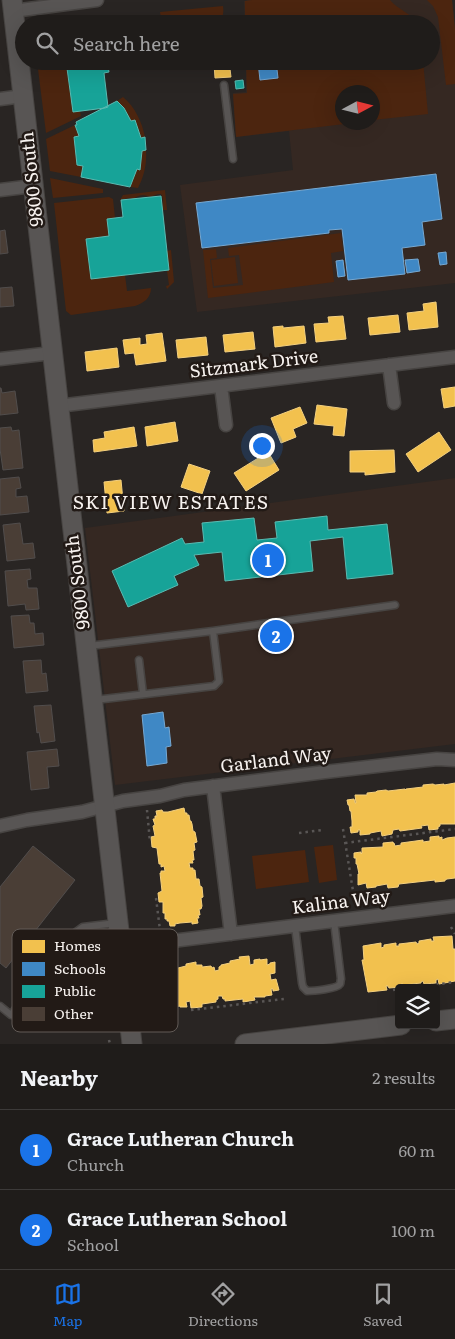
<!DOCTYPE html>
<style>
body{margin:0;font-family:Literata,serif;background:#2c2927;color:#f1f3f6}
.controls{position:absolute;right:15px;bottom:15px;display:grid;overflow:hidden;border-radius:5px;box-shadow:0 5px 20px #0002}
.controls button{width:45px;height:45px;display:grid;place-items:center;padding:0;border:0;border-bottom:1px solid #3c3a39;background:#1f1c1a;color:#f1f3f6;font:25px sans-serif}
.compass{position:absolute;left:335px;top:85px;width:45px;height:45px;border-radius:50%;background:#1f1c1a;box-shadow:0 5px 20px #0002;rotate:83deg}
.you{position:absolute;left:261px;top:445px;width:18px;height:18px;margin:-12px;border:4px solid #fff;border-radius:50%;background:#1a73e8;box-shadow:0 0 0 8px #1a73e833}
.badge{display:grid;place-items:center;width:32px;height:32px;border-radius:50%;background:#1a73e8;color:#fff;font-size:16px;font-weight:700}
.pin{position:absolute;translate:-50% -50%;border:2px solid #fff;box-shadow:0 1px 5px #0006}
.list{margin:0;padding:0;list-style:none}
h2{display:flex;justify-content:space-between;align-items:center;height:65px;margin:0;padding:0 20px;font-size:21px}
h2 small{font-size:16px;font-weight:400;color:#a1a1a2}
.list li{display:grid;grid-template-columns:32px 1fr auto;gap:15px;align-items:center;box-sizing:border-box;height:80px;padding:0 20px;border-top:1px solid #3c3a39}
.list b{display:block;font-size:19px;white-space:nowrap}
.list p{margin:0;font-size:16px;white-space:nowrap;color:#a1a1a2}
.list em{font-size:16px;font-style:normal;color:#a1a1a2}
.icon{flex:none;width:28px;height:28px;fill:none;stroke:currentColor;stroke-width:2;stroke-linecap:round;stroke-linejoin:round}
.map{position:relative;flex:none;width:455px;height:1044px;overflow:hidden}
.search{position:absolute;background:#1f1c1a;box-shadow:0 5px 20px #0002;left:15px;right:15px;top:15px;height:55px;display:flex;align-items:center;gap:12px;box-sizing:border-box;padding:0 18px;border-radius:28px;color:#a1a1a2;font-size:19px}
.sheet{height:225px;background:#1f1c1a}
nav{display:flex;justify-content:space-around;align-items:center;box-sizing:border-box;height:70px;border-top:1px solid #3c3a39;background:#1f1c1a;font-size:14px;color:#a1a1a2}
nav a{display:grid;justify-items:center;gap:2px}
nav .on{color:#1a73e8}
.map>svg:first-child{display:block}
</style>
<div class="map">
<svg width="455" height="1044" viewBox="0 0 455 1044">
<rect width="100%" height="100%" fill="#292523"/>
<!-- built -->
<path fill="#352822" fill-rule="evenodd" d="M249,0H452L455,25V283L197,312L180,185L293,170L289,131L236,137L233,93L246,92V61H431V24H245L244,1ZM342,92H372V122H342Z
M455,478V744L115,785L85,528Z"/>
<!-- green -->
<path fill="#4c250f" d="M252,0H390C398,10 412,13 417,24H245V1Z
M427,0H452L455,29V84L446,85L438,17L433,6Z
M223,6C224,13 223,19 217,24H162L160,12Z
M125,15L126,24H54Z
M37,61H66L73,112L80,111L81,116L46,133Z
M246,61H423L428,114L373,120L372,92H342V122L353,123L236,137L233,94L247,93Z
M123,97C135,107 142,122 145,137L141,138L135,121H131L124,108L117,101Z
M75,125L79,136L74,137L77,165L83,166L81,177L50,171L46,139Z
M146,150C147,164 144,176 138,188L130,187L137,169H140L142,151Z
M50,178L103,189V193L53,198Z
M165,190L167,210H163C161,204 165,200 161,194H158L150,197C143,194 139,195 133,199L129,198L120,200L123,195Z
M109,197L113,199L115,218L107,219L109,236L86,239L91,278L125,275L127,291L151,288C151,298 144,303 135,306L71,315L66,311L54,203Z
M341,233L343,251L331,253L334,282L208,298L203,250L216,249L217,258L210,259L213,288L243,285L239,255L229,256L228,248Z
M171,250L174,282L167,289L166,286L169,285L167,271L169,270L167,251Z
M235,257L238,283L214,286L211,260Z
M333,845L337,880L319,883L314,847Z
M305,850L309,882L256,889L252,856Z"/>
<!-- homes -->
<path fill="#f2c14e" stroke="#f4d07e" d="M186,61H229L231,77L215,78L214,64L187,66Z
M436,302L438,327L409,330L407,313L424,311L423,304Z
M398,315L400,332L370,335L368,318Z
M343,316L346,339L316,342L314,324L329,323L328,317Z
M283,326V328L304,326L306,343L275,347L273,327Z
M253,332L255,349L225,352L223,335Z
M162,333L166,361L136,365L134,353L125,354L123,340L140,338V345L147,344L146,335Z
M206,337L208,355L178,358L176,340Z
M117,348L119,367L87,371L85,352Z
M455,387V406L444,408L441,389Z
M317,405L347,409L344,436L333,435L334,426L314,424Z
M300,407L307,423L293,429L296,437L281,443L271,418Z
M175,422L178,441L147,446L145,427Z
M134,427L137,446L94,452L93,440L105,438L104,432Z
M439,432L451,450L418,472L406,454Z
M394,450L395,472L365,475V472H350V451Z
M268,452L279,470L246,491L234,473Z
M189,464L210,471L202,494L181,487Z
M121,480L124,511L107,513L104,482Z
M455,783V824H440V826L438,827V829L429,830L428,825L421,826L422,828L400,831L399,829L393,830L392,834L382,836L381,831L370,833V834L360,835V830H358V832L351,833L350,827H352V821L351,811H350L349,805H348L347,800L354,799L355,803H356L355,795H367V793L376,792L377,791L386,790L388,791L405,789L406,790V789L423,787V785L433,784L435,785L444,784V785Z
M184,808L185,813H187V815H189L190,821H191L192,824L193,831L195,832L197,842L194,843L195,850L193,851L194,860H192L193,863H189L190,868H193V870H195L196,879H199L200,886L202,887L203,897L201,898L202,906L201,909H199L200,915H198L199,918H197L198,923L192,924V922L180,923L175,924V926H170L169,921H167V919H165V913H163V902H159L158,893L162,891L160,873H161V871H165L164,866L161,867V864H159L157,848L152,847L151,837L155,836L153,826L155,825L153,819H155V816H157L156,811L162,810L163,812H168Z
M439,836V838L442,837V840L447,838L455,837V878L447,879L445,880V881L435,882V880L399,884L398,887L388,888L387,884L376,886V887L367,888L366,883L358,885V874H359L357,864H356V858H354V853L361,852V854L362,853V848L383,847V843L393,842V843H394L395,846L401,845V843L423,840V842L430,841V837Z
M452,936L453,949H455V981L439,984L438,979L436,980V983L424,984L423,981L421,982V983L403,985V984H401V987L389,988L388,986H386L387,990L368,992L362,960H364L363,946L381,943V948L384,947V945L396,943V946H399V944L416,942L417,944L419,943V941L431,939V941H434L433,937Z
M249,956L250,965L254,964V960L260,959V960L267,959V965L270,964V963L275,962V973L270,974L271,980L276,979L279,990L273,991V989H271L272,995L265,996V997H254L255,1000L243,1002V999L225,1001V999H223L222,996H218V999L216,1000V1002L202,1004V1007L191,1008L190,1001L186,1002L187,1007H180V1006L174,1007V1005H171V1004H165V987L164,981H163L162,976L167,975L166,973H169V971H176V969H178V968L186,966V964L196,962V965H202V967L211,966L212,968L214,967L215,971L219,970V967L221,966V965L230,963V961L240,959L239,957Z"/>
<!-- schools -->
<path fill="#3f88c5" stroke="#76a8d2" d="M265,61H276L278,78L260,80L258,62Z
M436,174L442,219L422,222L425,245L402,248L405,274L348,280L342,229L329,230V233L202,248L196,203Z
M446,252L447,264L440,265L438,253Z
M418,259L420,271L407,273L405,260Z
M343,260L345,276L338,277L336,261Z
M163,712L165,728L169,727L171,746L166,747L167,763L147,766L142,715Z"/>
<!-- public -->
<path fill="#17a398" stroke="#5abbb2" d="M66,61H107L109,72L104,73L108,107L105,108L73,112Z
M243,80L244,88L236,89L235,81Z
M117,101L124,108L131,121L135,120L141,138L145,137L146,150L142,151L140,170L137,169L130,187L81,177L83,166L77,165L74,137L79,136L75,125H77L76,122Z
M161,196L169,270L91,279L86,239L109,236L107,219L123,217L121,200Z
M327,516L328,530L387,524L393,574L347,579L343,537L310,541L313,571L225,581L222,552L194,555L199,565L174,576L178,585L128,607L112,571L182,538L185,544L204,542L202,523L254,518L257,540L277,538L275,522Z"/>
<!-- building -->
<path fill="#4a3e36" stroke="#514d4c" d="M5,230L8,253L0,254V231Z
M12,287L14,306L0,307V288Z
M0,388H1L2,393L15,391L18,413L0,415Z
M11,427L12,431L19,430L23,468L3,470L0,449V428Z
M19,477L21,488L16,489V497L27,496L29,512L0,515V479Z
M20,523L23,544L33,543L35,558L7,561L3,525Z
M30,569L31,579L27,580L28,588H37L39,609L26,610L25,604L8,606L5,571Z
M29,615L30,623H34L35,634L43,633L44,645L14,648L11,616Z
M41,660L42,674L46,673L48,691L26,693L23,661Z
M51,705L55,741L41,743L39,732L37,733L34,706Z
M57,749L59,766L47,767L49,788L31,790L27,752Z
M33,846L75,880L6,968L0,963V887Z"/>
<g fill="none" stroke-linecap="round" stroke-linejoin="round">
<defs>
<path id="lane" d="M224,85L233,159
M89,646L213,631L395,605
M139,660L143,694
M95,700L214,686L219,681L213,631
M295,926L302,983L303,987L307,991C313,991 337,989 340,984C341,982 340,981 341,979L334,921
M0,1006L11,1015L68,938L83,927L116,923"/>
<path id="street" d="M13,11L97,0
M0,99L23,96
M0,190L33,186
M0,359L52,353
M389,365L394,403
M221,386L226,425
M58,406L455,357
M213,786L231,934
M0,826L27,820L82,812L123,801L160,796L184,790L325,772L437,759L455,760
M164,942L455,906"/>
<path id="secondary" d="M12,0L132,1044
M436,1021L455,1019
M245,1044L401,1025"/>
</defs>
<!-- lane casing -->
<use href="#lane" stroke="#474442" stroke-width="9"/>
<!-- street casing -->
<use href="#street" stroke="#474442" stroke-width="15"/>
<!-- secondary casing -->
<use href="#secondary" stroke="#474442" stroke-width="21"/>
<!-- path -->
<path stroke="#595655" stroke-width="2.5" stroke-dasharray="2.5 4" stroke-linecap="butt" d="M147,810L150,842
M343,829L354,897
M299,833L322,830
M345,843L455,829
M156,898L160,930
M451,927L455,934
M410,988L455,982
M393,990L399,989
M191,1010L284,999
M109,1040L110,1044"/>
<!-- lane -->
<use href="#lane" stroke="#585554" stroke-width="6"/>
<!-- street -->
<use href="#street" stroke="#585554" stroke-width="12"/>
<!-- secondary -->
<use href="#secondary" stroke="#585554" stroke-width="19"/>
</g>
<g text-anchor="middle" stroke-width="5" stroke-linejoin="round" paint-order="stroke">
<!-- street labels -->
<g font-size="18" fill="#f7f2ef" stroke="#221a16">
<text transform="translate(32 179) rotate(-96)" y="6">9800 South</text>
<text transform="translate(254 364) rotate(-7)" y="6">Sitzmark Drive</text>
<text transform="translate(78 582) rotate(-97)" y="6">9800 South</text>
<text transform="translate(276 760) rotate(-7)" y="6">Garland Way</text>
<text transform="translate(341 902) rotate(-7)" y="6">Kalina Way</text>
</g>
<!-- neighbourhood labels -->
<g font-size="19" letter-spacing="1" fill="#f7f2ef" stroke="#221a16">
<text x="171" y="509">SKI VIEW ESTATES</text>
</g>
</g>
<!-- legend -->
<rect x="12" y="929" width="166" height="103" rx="8" fill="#221a16" stroke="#625b57" stroke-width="1"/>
<rect x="22" y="940" width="23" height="13" fill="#f2c14e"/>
<rect x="22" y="962" width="23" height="14" fill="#3f88c5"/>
<rect x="22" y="985" width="23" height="13" fill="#17a398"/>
<rect x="22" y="1007" width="23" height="14" fill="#4a3e36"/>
<g font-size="14" fill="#f7f2ef">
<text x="54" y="951">Homes</text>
<text x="54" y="974">Schools</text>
<text x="54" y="996">Public</text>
<text x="54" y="1019">Other</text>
</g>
</svg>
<div class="controls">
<button><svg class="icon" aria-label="layers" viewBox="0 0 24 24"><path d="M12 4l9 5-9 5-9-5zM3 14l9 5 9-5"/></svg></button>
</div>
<svg class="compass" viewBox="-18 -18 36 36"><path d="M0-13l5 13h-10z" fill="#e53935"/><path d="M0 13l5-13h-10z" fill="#a1a1a2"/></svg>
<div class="you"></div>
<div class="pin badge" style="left:268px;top:560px">1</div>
<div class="pin badge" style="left:276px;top:636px">2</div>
<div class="search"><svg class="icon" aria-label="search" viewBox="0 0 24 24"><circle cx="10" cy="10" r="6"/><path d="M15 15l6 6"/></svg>Search here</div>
</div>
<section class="sheet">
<h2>Nearby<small>2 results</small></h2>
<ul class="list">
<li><span class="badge">1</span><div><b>Grace Lutheran Church</b><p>Church</p></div><em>60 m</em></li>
<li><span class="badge">2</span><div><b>Grace Lutheran School</b><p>School</p></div><em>100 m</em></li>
</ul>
</section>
<nav>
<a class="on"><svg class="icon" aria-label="map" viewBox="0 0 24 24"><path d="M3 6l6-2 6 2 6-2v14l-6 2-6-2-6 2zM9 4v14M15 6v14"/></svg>Map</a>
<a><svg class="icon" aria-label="directions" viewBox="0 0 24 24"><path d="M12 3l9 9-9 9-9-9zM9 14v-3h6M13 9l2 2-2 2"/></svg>Directions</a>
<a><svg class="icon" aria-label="saved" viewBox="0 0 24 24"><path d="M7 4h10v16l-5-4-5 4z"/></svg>Saved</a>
</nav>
